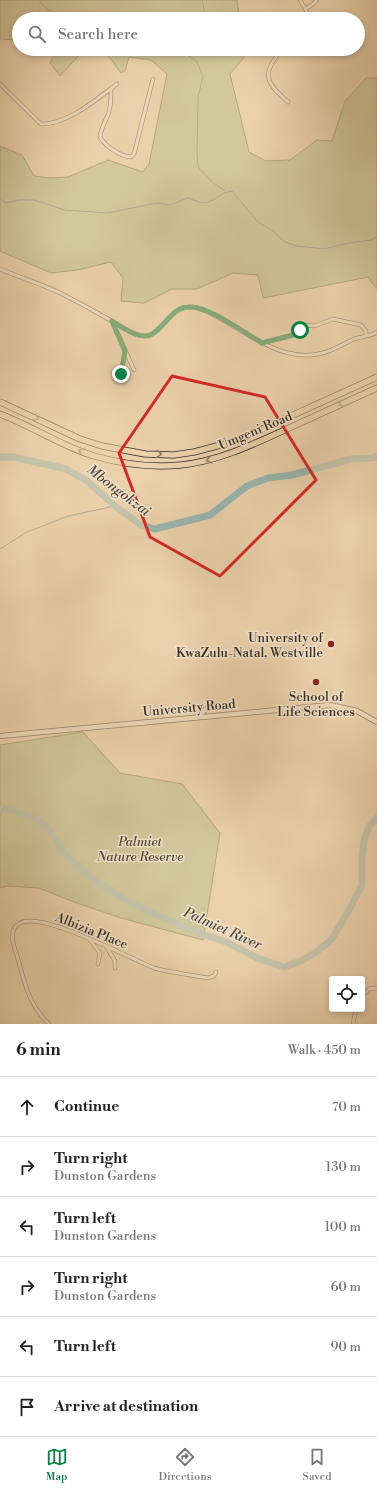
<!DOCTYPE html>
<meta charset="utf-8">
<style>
body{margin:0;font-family:"Libre Bodoni",serif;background:#f2f2f2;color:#222}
.controls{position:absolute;right:12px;bottom:12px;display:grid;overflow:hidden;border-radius:4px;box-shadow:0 2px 6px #0003}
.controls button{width:36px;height:36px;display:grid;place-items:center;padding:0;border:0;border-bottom:1px solid #e0e0e0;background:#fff;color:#222;font:20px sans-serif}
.stop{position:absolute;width:12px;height:12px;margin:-9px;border:3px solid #0b8043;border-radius:50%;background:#fff}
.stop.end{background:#0b8043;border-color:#fff;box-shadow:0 1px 4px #0008}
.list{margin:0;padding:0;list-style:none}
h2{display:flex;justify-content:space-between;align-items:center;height:52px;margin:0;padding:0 16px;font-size:17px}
h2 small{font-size:13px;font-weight:400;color:#767676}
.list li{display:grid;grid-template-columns:26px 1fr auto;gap:12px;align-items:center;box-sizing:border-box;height:60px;padding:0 16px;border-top:1px solid #e0e0e0}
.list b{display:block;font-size:15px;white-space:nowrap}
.list p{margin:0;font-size:13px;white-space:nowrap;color:#767676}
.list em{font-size:13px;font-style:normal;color:#767676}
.icon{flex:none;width:22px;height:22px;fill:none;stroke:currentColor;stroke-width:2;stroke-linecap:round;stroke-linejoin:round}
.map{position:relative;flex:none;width:377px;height:1024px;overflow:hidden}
.search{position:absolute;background:#fff;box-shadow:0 2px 6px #0003;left:12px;right:12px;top:12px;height:44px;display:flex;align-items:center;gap:10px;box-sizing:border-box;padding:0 14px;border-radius:22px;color:#767676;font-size:15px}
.sheet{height:412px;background:#fff}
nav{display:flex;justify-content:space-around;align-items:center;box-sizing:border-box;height:56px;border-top:1px solid #e0e0e0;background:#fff;font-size:11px;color:#767676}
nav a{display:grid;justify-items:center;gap:2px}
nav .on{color:#0b8043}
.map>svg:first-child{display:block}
</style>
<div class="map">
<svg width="377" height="1024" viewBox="0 0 377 1024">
<rect width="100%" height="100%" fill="#ebd1ac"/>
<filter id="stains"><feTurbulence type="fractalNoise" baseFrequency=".005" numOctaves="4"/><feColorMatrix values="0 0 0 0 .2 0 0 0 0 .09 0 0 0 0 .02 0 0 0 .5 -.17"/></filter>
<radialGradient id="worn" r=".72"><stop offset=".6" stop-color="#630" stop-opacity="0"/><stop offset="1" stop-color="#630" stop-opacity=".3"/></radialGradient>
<!-- green -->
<path fill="#b7bc89" stroke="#767456" d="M0,0H237L240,19H19V40L0,39Z
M57,49H245L246,55L230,74L249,152L266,161L290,160L317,140L332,141L345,101L366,78H377V289L368,277L263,298L258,275L233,273L197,289H172L144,303L121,301L123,278L111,262L77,270L51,273L0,251V146L22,155L34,176L50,178L68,177L108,160L143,172L149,164L167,74L151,60L129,57L125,71L121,73C107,54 107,50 83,51L60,76L50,63Z
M83,732L120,773L182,784L220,833L203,940L121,918L74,902L39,888L7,886L0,888V745Z"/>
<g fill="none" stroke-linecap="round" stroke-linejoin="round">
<!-- stream -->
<path stroke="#717f77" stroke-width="1" d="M39,0C52,22 81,13 101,19
M202,0L206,19
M179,49L197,62L203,76L198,97L197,154L198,167L211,181L225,191
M190,57L195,49
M0,199L6,203L19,200H34L65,210L108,213L157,203L170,205L188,198C194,200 201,204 207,202C217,200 221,192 232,191L258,222L273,231L285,242L297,246L324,249L349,243L371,240L377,237
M0,549L27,532L68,516L115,506"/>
<!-- river -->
<path stroke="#99b6af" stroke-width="7" d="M0,457H14L66,469L87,481L115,506L141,525L155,529L210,515L247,486L268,478L292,475L351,459L373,458L377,456
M0,810L3,808L29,816L47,826L65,854L95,881L123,898L150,912L202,934L226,942L257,958L284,967L301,961L315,953L331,940L347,914L362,885V855L364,841L369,826L377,818"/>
<defs>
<path id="street" d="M300,0L307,12V19
M305,9L312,5L317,0
M269,17L270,19
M282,49C261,74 265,82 288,102
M0,84L41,124C67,125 97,99 117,84
M111,89C111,97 111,105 109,112C106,121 101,127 100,137C106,147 120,156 131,157L134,154L153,79
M0,269C21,278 42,284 62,294C78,302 94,311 110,320C120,326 131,334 143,336C165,338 167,298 202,309C240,326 279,365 323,353C334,350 343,344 354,339C361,336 370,337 377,332
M112,321L134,370
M262,343L297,334L302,327L305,325L314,326L333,319L361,325L366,331V335
M121,374L125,351
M90,940L100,953L98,964
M106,946L115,961V968
M362,996L369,989L377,988
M49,1024C28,1004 25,983 17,956C14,946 7,929 20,923C42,911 129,958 154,968C163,971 174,972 184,974C192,975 199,977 208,978L214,976L216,972
M353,1024L356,1009"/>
<path id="secondary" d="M198,716L212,704
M0,736L330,705L357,711L377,722"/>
<path id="highway" d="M0,402L80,439L102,446L145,454L174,455L194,452L236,441L377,377
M0,414C32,426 61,446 94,456C122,464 152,468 181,465C219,461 254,444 289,428C318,415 348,401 377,388"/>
</defs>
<!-- street casing -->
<use href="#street" stroke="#635646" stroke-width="4.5"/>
<!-- secondary casing -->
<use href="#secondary" stroke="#362d24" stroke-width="6"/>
<!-- highway casing -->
<use href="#highway" stroke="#362d24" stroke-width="7"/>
<!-- street -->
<use href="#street" stroke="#f2e1c9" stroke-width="3"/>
<!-- secondary -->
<use href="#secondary" stroke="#f2e1c9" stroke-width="4.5"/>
<!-- highway -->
<use href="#highway" stroke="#ebd1ac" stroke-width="5.5"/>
</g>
<!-- one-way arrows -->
<defs><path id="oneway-chevron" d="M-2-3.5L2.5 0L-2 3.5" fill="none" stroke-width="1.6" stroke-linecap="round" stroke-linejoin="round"/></defs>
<g stroke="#907f68">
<use href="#oneway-chevron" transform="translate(341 404) rotate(156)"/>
<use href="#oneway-chevron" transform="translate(36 418) rotate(25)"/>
<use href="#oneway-chevron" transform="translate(81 451) rotate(-160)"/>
<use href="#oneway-chevron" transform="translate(159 454) rotate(2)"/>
<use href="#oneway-chevron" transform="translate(209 460) rotate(165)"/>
</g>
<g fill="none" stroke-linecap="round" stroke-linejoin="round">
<!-- route -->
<path stroke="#0b8043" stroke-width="5" d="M121,374L125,351L112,321C122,327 140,341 152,334C159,330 166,321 172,315C177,310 181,307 188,307C207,305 245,333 262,343L297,334L300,330"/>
</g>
<!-- marked area -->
<path d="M0 0H377V1024H0ZM172,376L265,397L316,480L220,576L150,537L119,453Z" fill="#ebd1ac" fill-opacity=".55" fill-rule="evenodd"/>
<path fill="none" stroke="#d62828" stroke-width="3" stroke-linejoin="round" d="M172,376L265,397L316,480L220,576L150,537L119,453Z"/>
<!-- markers -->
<g fill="#8f2418" stroke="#f2e1c9" stroke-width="1.5">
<circle cx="331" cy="644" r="4"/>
<circle cx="316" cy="682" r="4"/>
</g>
<g text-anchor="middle" stroke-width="3" stroke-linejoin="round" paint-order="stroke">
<!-- street labels -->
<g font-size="13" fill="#362d24" stroke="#f2e1c9">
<text transform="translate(255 430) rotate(-23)" y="5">Umgeni Road</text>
<text transform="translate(189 707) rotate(-5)" y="5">University Road</text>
<text transform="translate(92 930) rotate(22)" y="5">Albizia Place</text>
</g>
<!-- poi labels -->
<g font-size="13" fill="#362d24" stroke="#f2e1c9" text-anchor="end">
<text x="323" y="642">University of<tspan x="323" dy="15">KwaZulu-Natal, Westville</tspan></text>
<text x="316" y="701" text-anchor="middle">School of<tspan x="316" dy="15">Life Sciences</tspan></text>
</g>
<!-- park labels -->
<g font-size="13" font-style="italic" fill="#504a38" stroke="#f2e1c9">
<text x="140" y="846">Palmiet<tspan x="140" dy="15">Nature Reserve</tspan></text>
</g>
<!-- water labels -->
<g font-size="14" font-style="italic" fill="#4a4840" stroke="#f2e1c9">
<text transform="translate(119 490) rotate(37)" y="5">Mbongokzai</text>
<text transform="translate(223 928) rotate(24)" y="5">Palmiet River</text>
</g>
</g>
<rect width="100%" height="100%" filter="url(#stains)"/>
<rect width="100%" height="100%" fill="url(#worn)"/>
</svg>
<div class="controls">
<button><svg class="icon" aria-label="locate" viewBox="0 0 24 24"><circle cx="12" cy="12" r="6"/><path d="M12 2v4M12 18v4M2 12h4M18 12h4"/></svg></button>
</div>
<div class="stop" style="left:300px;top:330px"></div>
<div class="stop end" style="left:121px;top:374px"></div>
<div class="search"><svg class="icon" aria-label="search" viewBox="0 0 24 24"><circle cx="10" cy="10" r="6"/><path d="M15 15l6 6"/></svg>Search here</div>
</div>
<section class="sheet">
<h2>6 min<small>Walk · 450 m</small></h2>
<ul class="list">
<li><svg class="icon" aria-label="ahead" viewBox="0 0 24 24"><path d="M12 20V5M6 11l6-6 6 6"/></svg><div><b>Continue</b></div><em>70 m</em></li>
<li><svg class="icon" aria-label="right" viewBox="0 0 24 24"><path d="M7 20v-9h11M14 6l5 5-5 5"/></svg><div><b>Turn right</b><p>Dunston Gardens</p></div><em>130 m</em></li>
<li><svg class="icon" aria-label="left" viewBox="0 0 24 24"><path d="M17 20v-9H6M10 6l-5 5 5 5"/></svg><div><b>Turn left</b><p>Dunston Gardens</p></div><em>100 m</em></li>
<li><svg class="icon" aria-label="right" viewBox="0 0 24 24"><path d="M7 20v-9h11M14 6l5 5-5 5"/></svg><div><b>Turn right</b><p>Dunston Gardens</p></div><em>60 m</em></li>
<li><svg class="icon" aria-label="left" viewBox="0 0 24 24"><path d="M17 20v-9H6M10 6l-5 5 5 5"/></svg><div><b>Turn left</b></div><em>90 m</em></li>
<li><svg class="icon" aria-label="arrive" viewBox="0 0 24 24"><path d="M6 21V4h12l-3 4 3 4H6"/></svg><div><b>Arrive at destination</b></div></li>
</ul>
</section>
<nav>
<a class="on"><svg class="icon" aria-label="map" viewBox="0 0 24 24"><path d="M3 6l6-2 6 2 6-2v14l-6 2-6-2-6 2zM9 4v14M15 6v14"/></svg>Map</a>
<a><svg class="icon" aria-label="directions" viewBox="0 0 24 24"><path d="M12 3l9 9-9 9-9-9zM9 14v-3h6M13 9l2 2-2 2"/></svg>Directions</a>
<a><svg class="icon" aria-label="saved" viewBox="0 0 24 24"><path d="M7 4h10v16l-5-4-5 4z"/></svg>Saved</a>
</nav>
